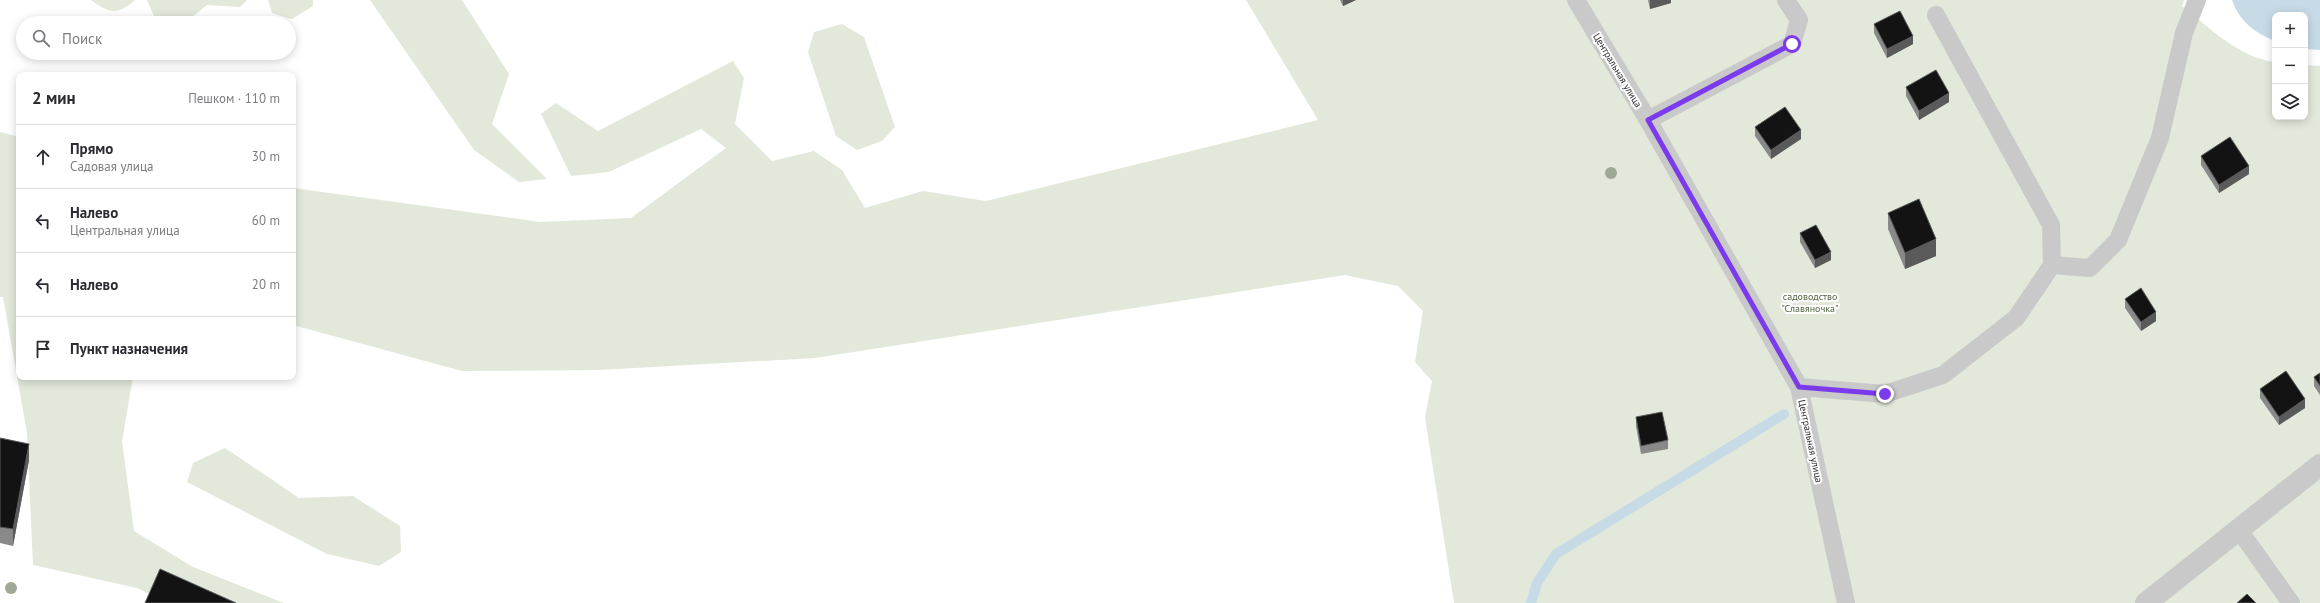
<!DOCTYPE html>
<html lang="ru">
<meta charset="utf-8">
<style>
body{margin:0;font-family:"PT Sans",sans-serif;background:#f2f2f3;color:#2b2b33}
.controls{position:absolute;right:12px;top:12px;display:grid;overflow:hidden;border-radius:8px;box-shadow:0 2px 10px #0003}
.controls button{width:36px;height:36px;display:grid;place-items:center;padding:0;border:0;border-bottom:1px solid #e1e1e2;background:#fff;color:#2b2b33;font:20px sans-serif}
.stop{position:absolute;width:12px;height:12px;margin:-9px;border:3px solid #7c3aed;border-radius:50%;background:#fff}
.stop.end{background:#7c3aed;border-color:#fff;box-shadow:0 1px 4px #0008}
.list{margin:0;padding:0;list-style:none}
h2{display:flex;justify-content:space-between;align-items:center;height:52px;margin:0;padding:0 16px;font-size:17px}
h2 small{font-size:13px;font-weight:400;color:#7c7c81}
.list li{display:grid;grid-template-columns:26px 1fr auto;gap:12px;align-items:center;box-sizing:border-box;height:64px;padding:0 16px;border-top:1px solid #e1e1e2}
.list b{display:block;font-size:15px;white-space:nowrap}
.list p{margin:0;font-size:13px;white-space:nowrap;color:#7c7c81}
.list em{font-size:13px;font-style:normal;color:#7c7c81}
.icon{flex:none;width:22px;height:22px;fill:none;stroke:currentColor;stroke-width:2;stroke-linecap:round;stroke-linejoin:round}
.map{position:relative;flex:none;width:2320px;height:603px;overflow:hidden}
.search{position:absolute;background:#fff;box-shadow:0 2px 10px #0003;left:16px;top:16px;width:280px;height:44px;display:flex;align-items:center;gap:10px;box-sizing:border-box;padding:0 14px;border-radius:22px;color:#7c7c81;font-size:15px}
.panel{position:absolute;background:#fff;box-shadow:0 2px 10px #0003;left:16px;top:72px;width:280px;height:308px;border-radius:8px}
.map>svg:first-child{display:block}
</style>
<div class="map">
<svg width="2320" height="603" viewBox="0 0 2320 603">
<rect width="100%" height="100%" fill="#fff"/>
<!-- green -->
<path fill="#e2e8da" d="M91,0H135C117,16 109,13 91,0Z
M147,0H247L240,7L207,5L187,21L154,16Z
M268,0H313V6L292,19L272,13Z
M370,0H462L509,74L492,124L547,179L519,182L474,150Z
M1246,0H2184L2182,6C2209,27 2239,58 2275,62V117H2305V65L2320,66V603H1454L1425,417L1432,381L1415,362L1423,311L1398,286L1345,275L815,358L599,370L462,371L293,325V188L540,222L631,218L726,148L701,129L609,172L571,176L541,114L556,103L598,131L733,61L744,78L735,124L772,161L814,151L842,170L865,208L923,191L986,201L1318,120Z
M842,24L864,37L895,127L882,141L857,150L836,136L808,52L814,32Z
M0,132L19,137V377H133L122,441L134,531L193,567L284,603H168L137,588L33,565L27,433L3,297H0Z
M225,448L299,498L353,496L400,526L401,552L379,566L327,554L187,482L193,463Z"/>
<!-- water -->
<path fill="#c7dbe7" d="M2232,0H2320V50L2305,49V15H2275V41C2255,33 2239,21 2232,0Z"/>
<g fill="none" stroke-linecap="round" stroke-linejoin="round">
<!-- stream -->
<path stroke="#c7dbe7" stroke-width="10" d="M1531,603L1537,583L1556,554L1784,414"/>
<!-- lane -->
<path stroke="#c9c9c9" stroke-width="18" d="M1576,0L1648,120L1799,387L1846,603
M1936,15L2051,225L2052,265
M1648,120L1792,44L1799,20L1786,0
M1799,387L1885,394L1943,375L2016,318L2052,265L2090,268L2118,240L2160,138L2184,33L2197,0
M2239,530L2291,603"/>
<!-- street -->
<path stroke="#c9c9c9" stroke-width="22" d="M2146,603L2320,465"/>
</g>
<!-- trees -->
<g fill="#9ea995">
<circle cx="1611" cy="173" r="6"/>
<circle cx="11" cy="588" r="6"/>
</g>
<!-- wall -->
<path fill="#898989" d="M1340,0H1356L1343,6Z
M1648,0H1671V3L1650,9Z
M1874,24L1913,44L1887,58L1874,33Z
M1906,87L1949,102L1919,120L1906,96Z
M1755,127L1801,139L1771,159L1755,136Z
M2201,156L2249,174L2219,193L2201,165Z
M1888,213L1936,256L1905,269L1888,229Z
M1800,233L1831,260L1815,268L1800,242Z
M2125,299L2156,321L2141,331L2125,308Z
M2320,373V395L2314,386V377Z
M2260,389L2305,408L2279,425L2260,398Z
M1636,417L1668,440V449L1641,454L1636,426Z
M0,438L29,460L13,546L0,543Z"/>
<!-- shaded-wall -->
<path fill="#5a5a5a" d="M1343,0H1356L1343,6Z
M1650,0H1671V3L1650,9Z
M1913,36V44L1887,58V49Z
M1949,93V102L1919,120V111Z
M1801,130V139L1771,159V150Z
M2249,166V174L2219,193V185Z
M1936,239V256L1905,269V253Z
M1831,252V260L1815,268V260Z
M2156,312V321L2141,331V322Z
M2305,399V408L2279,425V417Z
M29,444V460L13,546V529Z"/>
<!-- building -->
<path fill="#131313" stroke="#5a5a5a" d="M1900,11L1913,36L1887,49L1874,24Z
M1936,70L1949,93L1919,111L1906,87Z
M1785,107L1801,130L1771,150L1755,127Z
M2230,137L2249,166L2219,185L2201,156Z
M1919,199L1936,239L1905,253L1888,213Z
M1816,225L1831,252L1815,260L1800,233Z
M2141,288L2156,312L2141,322L2125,299Z
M2286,371L2305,399L2279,417L2260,389Z
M2320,373V386L2314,377Z
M1662,412L1668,440L1641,446L1636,417Z
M0,438L29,444L13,529L0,527Z
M160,569L236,603H145Z
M2247,594L2256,603H2237Z"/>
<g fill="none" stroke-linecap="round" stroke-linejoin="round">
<!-- route -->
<path stroke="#7c3aed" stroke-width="5" d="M1792,44L1648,120L1799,387L1885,394"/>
</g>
<g text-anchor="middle" stroke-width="4" stroke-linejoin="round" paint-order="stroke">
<!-- street labels -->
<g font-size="10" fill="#2c2c2c" stroke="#fff">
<text transform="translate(1618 70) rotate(59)" y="4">Центральная улица</text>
<text transform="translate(1811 441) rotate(78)" y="4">Центральная улица</text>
</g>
<!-- park labels -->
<g font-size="10" fill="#4f633e" stroke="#fff">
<text x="1810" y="300">садоводство<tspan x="1810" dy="12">"Славяночка"</tspan></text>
</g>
</g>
</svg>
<div class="controls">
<button>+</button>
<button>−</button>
<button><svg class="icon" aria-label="layers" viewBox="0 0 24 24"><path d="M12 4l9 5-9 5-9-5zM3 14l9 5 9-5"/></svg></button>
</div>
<div class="stop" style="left:1792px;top:44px"></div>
<div class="stop end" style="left:1885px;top:394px"></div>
<div class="search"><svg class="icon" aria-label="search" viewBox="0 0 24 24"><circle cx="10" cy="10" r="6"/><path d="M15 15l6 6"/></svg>Поиск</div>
<section class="panel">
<h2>2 мин<small>Пешком · 110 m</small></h2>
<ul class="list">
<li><svg class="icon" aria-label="ahead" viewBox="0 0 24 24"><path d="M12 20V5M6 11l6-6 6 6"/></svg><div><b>Прямо</b><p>Садовая улица</p></div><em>30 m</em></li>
<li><svg class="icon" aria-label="left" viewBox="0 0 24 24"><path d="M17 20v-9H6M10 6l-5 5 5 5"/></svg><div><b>Налево</b><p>Центральная улица</p></div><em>60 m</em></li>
<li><svg class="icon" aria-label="left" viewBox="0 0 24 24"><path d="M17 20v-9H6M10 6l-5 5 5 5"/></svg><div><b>Налево</b></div><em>20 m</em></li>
<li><svg class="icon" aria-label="arrive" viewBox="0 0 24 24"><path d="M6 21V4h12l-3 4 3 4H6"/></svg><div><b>Пункт назначения</b></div></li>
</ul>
</section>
</div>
